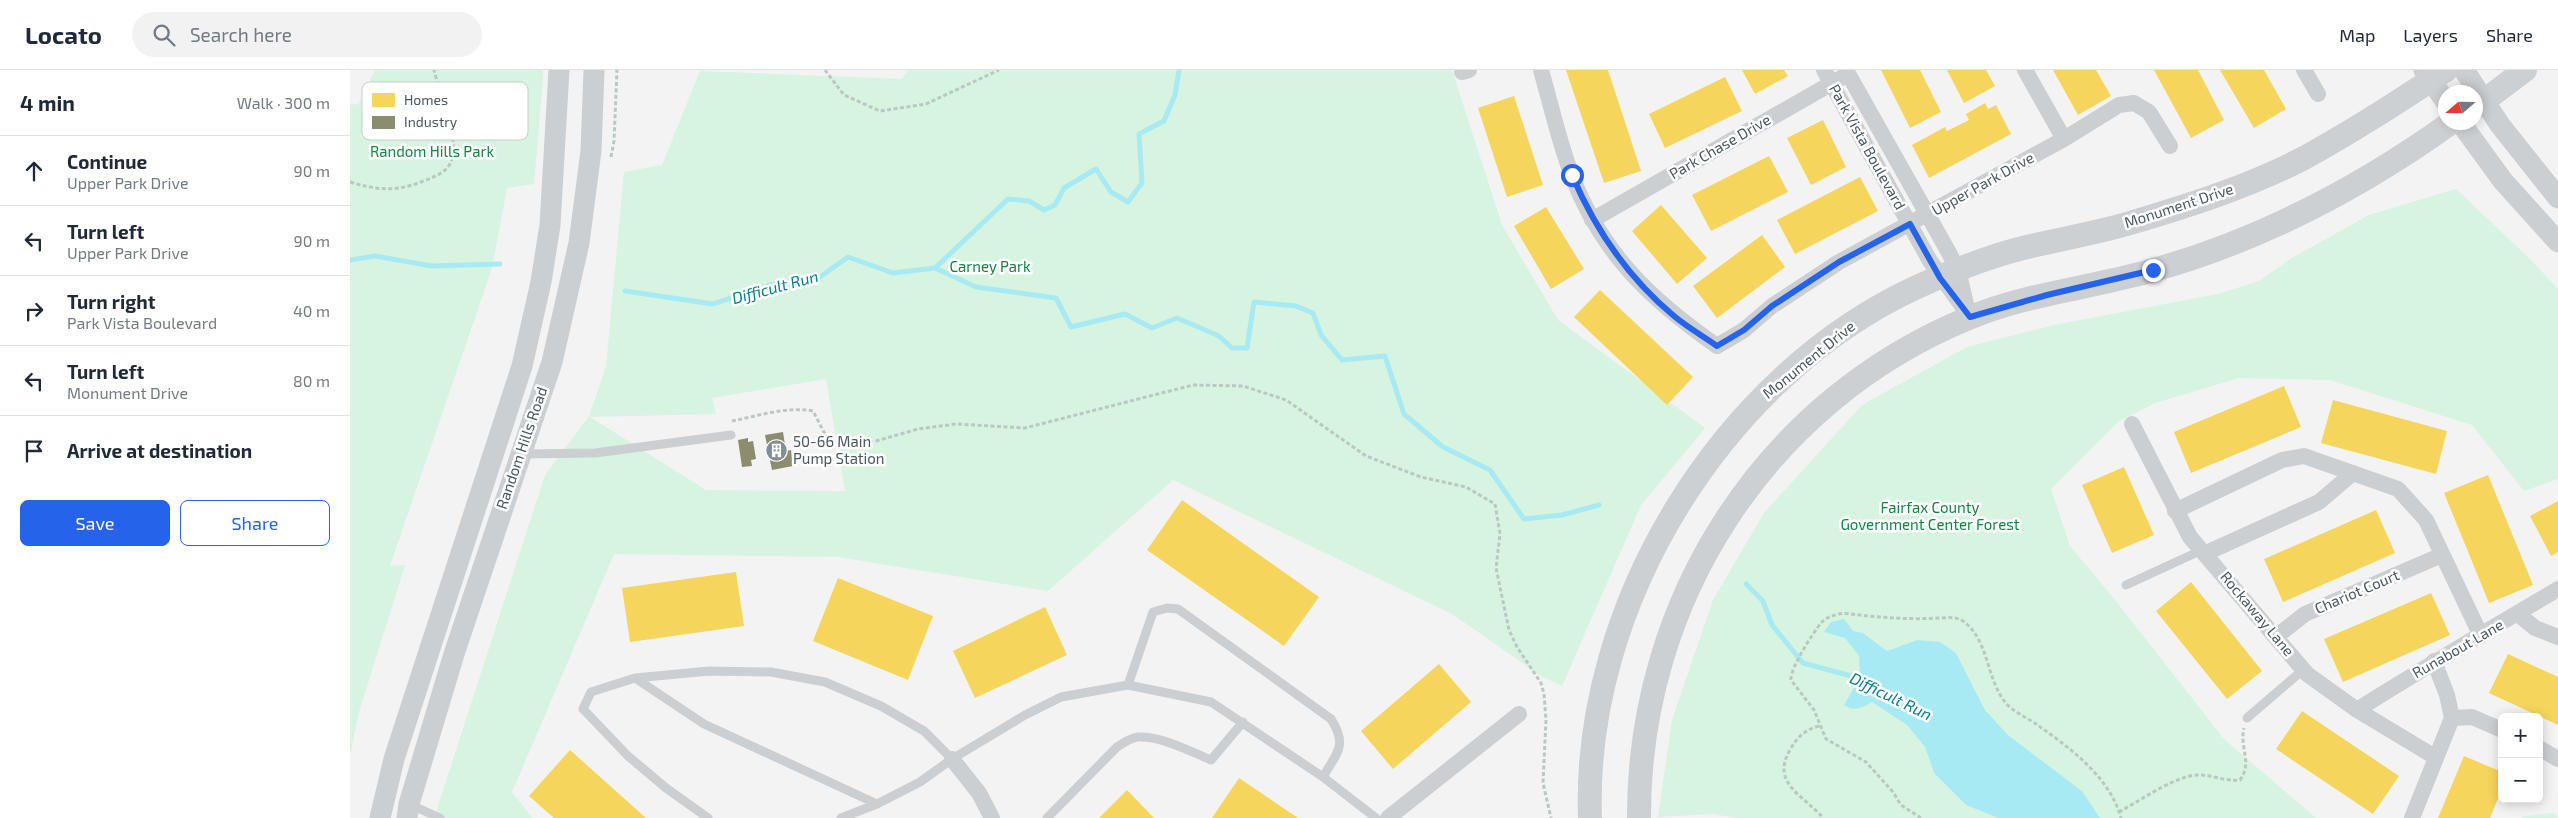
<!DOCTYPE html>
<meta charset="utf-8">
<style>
body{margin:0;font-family:"Exo 2",sans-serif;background:#f2f2f3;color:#1f2937}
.controls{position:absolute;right:15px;bottom:15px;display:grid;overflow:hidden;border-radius:8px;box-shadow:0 2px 12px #0003}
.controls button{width:45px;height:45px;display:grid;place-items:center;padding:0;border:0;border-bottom:1px solid #e0e1e3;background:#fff;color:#1f2937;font:25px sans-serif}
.compass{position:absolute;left:2088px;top:15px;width:45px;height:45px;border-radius:50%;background:#fff;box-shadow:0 2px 12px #0003;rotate:250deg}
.stop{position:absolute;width:15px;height:15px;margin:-11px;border:4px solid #2563eb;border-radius:50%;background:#fff}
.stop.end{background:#2563eb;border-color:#fff;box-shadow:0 1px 5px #0008}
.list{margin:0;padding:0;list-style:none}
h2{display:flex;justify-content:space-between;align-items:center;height:65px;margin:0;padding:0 20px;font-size:21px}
h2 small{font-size:16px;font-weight:400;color:#747a83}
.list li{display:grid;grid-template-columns:32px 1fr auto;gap:15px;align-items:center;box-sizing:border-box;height:70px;padding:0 20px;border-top:1px solid #e0e1e3}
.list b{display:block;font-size:19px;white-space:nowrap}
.list p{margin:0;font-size:16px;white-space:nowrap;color:#747a83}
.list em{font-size:16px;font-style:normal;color:#747a83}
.actions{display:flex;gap:10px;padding:15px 20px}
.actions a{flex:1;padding:11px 0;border:1px solid #2563eb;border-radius:8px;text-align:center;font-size:18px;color:#2563eb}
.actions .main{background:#2563eb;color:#fff}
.icon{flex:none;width:28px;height:28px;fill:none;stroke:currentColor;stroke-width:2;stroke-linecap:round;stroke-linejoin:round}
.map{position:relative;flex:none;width:2208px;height:748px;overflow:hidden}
header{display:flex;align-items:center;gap:30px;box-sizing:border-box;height:70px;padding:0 25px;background:#fff;border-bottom:1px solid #e0e1e3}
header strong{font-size:24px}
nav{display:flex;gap:28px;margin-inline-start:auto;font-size:18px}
.search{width:350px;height:45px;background:#f2f2f3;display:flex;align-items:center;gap:12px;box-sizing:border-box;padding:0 18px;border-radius:28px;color:#747a83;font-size:19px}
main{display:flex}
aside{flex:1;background:#fff}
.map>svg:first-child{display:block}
</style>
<header>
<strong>Locato</strong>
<div class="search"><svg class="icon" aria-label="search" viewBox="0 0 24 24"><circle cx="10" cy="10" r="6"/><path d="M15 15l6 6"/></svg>Search here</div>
<nav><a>Map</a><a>Layers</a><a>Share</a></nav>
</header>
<main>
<aside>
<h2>4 min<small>Walk · 300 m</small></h2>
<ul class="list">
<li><svg class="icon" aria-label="ahead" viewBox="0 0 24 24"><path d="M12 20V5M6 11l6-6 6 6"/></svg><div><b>Continue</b><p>Upper Park Drive</p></div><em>90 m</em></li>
<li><svg class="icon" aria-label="left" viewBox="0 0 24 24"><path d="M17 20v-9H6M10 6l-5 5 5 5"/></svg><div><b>Turn left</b><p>Upper Park Drive</p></div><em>90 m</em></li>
<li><svg class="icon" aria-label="right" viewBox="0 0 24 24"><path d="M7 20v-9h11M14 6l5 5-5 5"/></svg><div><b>Turn right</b><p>Park Vista Boulevard</p></div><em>40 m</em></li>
<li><svg class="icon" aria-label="left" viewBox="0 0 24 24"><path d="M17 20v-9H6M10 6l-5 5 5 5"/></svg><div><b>Turn left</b><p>Monument Drive</p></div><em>80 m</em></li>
<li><svg class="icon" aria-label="arrive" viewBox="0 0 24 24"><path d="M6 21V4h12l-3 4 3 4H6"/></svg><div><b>Arrive at destination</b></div></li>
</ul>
<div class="actions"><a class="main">Save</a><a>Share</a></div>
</aside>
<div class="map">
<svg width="2208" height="748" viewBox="0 0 2208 748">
<rect width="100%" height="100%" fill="#f3f3f3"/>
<!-- green -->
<path fill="#d6f4df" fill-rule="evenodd" d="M25,0H193V8L184,114L157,118L142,198L40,496L55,495L9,642L0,685V33L8,35Z
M558,0H1102L1152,155L1208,250L1355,358L1291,435L1212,616L1191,606L1102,544L823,410L698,521L488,487L264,484L162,722L182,748H88L87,739L195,405L239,346L256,297L274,102L312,95L350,1L552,9ZM476,309L495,421L356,420L240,347L366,344L362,328Z
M2106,119L2180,189L2208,219V409L2174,421L2122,355L1980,310L1889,308L1805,333L1768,352L1701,419L1720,476L1765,530L1874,669L1966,748H1750L1732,721L1658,665L1635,640L1606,583L1567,570L1537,581L1513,563L1474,562C1480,564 1491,565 1496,569C1522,591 1507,612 1494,635L1522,632L1557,655L1575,677L1584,703L1616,735L1648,748H1385L1364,744L1308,747L1322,650L1363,530L1414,443L1512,335L1617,277L1704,255L1868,224L1909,211L1940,189L2019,145Z
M2204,743L2208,748H2172L2173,746Z"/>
<!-- water -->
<path fill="#a8eaf4" d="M1494,549L1503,561L1513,563L1537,581L1567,570L1590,572L1606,583L1635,640L1658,665L1732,721L1750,748H1648L1616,735L1584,703L1575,677L1557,655L1522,632C1512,638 1504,642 1494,635L1510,607L1509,586L1495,568L1474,562L1481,552Z"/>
<!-- homes -->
<path fill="#f6d55c" d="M1216,0H1258L1291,101L1254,113Z
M1392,0H1434L1438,6L1405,24Z
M1531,0H1570L1591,42L1560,58Z
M1597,0H1636L1645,16L1614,33Z
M1703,0H1746L1761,26L1728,45Z
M1804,0H1848L1874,50L1841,68Z
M1870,0H1914L1936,39L1904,58Z
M1375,7L1392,41L1315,78L1299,44Z
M1164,26L1193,115L1157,127L1128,38Z
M1635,33L1638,39L1646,35L1661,64L1579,108L1562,75L1595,57L1597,61L1619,50L1616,44Z
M1473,50L1496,97L1461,115L1437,68Z
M1419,86L1438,122L1361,161L1342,125Z
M1510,107L1528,141L1445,184L1427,150Z
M1311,135L1357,188L1327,214L1282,161Z
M1196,137L1234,199L1201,219L1164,156Z
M1412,165L1435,197L1367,248L1343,216Z
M1250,220L1343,307L1317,335L1224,247Z
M1934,316L1951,357L1841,403L1824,362Z
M1983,330L2097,361L2086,404L1971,373Z
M1774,397L1804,465L1762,483L1732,415Z
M2138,405L2183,515L2139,533L2094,423Z
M832,430L969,527L934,576L797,480Z
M2208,431V482L2201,486L2180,446Z
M2026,440L2045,483L1933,532L1914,489Z
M386,502L394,556L280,572L272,518Z
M488,508L583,546L558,610L463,571Z
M1841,512L1912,601L1877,629L1806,541Z
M2081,523L2100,565L1993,612L1974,569Z
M695,537L717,585L625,628L603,581Z
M2158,584L2208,607V655L2139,623Z
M1089,594L1121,632L1043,699L1011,661Z
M1952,641L2049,706L2023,744L1926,679Z
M220,680L296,748H204L179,726Z
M2114,686L2152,702V719L2140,748H2088Z
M889,708L948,748H862Z
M777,720L804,748H749Z"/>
<!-- industry -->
<path fill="#8c8c6e" d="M433,362L436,381L441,380L443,396L422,400L415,365Z
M398,368V372L403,371L406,389L401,390L402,396L392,397L388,370Z"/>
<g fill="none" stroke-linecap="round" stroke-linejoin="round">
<!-- stream -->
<path stroke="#a8eaf4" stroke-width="5" d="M0,190L25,186L82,196L150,194
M585,198L658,129L679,131L694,140L705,135L714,118L746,99L761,122L778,132L792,113L789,64L814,51L825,25L829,0
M275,221L363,234L420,215L470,207L498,187L543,203L585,198L626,217L706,228L721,257L775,244L802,258L827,248L869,266L882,278H897L904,232L946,236L963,243L971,265L992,290L1035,286L1054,344L1093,377L1140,400L1174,449L1212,445L1249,435
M1396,514L1413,531L1422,555L1453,593L1516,610"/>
<!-- path -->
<path stroke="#bac8c3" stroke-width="3" stroke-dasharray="4 2.5" stroke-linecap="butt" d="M475,0L494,25L530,41L576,34L649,0
M261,87L264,71L267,0
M0,112C26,120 45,122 71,112C81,108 91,105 98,97C114,76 89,23 84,0
M382,351C408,346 436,336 463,341L477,368L486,373L526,371L568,359L606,354L675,358L843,315L893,316L936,330L1016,386L1071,407L1116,417L1145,434L1150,464L1146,498L1159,560L1167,577L1191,613L1194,624L1196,650L1193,713L1201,748
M1469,656C1455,660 1447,667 1440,680C1420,714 1455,726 1473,748
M1769,742C1791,730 1816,712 1840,706C1857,702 1873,712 1890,710C1903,692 1889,677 1894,658
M1571,748L1551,735L1543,722L1516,692L1476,669L1464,640L1441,610C1440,598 1463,563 1471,553C1476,547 1485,545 1493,543C1524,547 1556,550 1588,548C1597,548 1605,546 1613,551C1639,570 1636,608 1655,632C1662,641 1676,647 1686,654C1719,677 1760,707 1771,748"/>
<!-- service -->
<path stroke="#cccfd2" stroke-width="9" d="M173,384L245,383L381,365
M1776,515L1852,480
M285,608L354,654L527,734
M778,615L803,542L817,538L828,539L981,649C998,676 987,682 973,707
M1897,648L1954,599
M59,734L90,748
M358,748L316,718L278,686L233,639L241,622L285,608L359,601L421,602L475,612L531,636L574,661L602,689
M491,748L527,734L570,712L602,689L675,645L711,627L778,615L861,632L973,707L1026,748
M697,748L767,677C773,673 780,668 788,667C811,666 840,681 861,690L893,652"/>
<!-- minor -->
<path stroke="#cccfd2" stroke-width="16" d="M1191,0C1201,35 1209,72 1222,106C1252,184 1301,230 1367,276L1394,260L1422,236L1489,192L1714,69L1769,35L1784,33L1799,42L1820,76
M1474,0L1580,191L1620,247
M1496,0L1598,181L1608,200L1617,238
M1675,0L1714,69
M1954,0L1968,24
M1112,2L1119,0
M1242,150L1498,4
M1782,354L1840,467L1957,604L2007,640L2085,687
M1825,441L1932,390L1954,386L2048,419L2076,450L2131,566
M1856,483L1969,432L2003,403
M2168,544L2185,558L2208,567
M1927,566L1955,544L2092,485
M2084,591L2097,625L2102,648
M2007,640C2073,598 2141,559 2208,519
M2189,678L2208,689
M602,689L629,723L642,748
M1038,748L1169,644
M2062,748L2102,648L2122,647L2152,660"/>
<!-- tertiary -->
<path stroke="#cccfd2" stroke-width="21" d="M2074,0L2096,32
M2114,0L2150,55L2208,128
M2110,52L2153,111L2208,172
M30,748L44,689L172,296L191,212L200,155L209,0
M57,748L59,734L104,584L202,292L229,173L241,81L244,0"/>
<!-- secondary -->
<path stroke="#cdd0d3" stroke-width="24" d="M2126,37L2175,0
M1240,748C1232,535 1373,306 1567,217C1602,201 1639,186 1677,177C1711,169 1746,163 1780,153C1838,136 1900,116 1954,88C2003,61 2050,31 2096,0
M1289,748C1288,530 1416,331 1619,248C1676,224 1740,218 1800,201C1909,171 2010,118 2102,52"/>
</g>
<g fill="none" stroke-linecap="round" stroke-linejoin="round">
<!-- route -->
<path stroke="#2563eb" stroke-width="6" d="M1222,105C1245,159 1277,207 1324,246C1337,257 1353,266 1367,276L1394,260L1422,236L1489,192L1560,154L1590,208L1620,247L1697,225L1803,200"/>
</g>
<!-- icons -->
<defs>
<symbol id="building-disc" viewBox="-11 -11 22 22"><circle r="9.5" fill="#848e95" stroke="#fff"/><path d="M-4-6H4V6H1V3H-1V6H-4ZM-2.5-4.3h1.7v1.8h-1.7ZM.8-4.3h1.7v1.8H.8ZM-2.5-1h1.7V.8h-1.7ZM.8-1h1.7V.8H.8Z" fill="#fff"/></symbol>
</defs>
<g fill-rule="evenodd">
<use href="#building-disc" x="414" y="368" width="25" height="25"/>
</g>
<g text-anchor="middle" stroke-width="5" stroke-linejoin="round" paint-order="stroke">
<!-- street labels -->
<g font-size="15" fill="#485762" stroke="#fff">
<text transform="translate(1370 77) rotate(-30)" y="5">Park Chase Drive</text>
<text transform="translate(1517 77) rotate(61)" y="5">Park Vista Boulevard</text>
<text transform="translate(1633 114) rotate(-29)" y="5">Upper Park Drive</text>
<text transform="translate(1829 136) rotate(-18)" y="5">Monument Drive</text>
<text transform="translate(1459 290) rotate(-39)" y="5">Monument Drive</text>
<text transform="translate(172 378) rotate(-71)" y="5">Random Hills Road</text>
<text transform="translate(2007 522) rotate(-23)" y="5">Chariot Court</text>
<text transform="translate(1907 544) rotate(50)" y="5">Rockaway Lane</text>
<text transform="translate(2108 579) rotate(-30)" y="5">Runabout Lane</text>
</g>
<!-- park labels -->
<g font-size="15" fill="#108640" stroke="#fff">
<text x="82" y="87">Random Hills Park</text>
<text x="640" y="202">Carney Park</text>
<text x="1580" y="443">Fairfax County<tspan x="1580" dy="17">Government Center Forest</tspan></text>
</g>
<!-- poi labels -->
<g font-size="15" fill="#485762" stroke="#fff" text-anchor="start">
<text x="443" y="377">50-66 Main<tspan x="443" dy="17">Pump Station</tspan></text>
</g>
<!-- water labels -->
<g font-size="16" font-style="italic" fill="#047f91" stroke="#fff">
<text transform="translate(425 217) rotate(-15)" y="6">Difficult Run</text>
<text transform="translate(1541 626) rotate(26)" y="6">Difficult Run</text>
</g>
</g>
<!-- legend -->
<rect x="12" y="12" width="166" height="58" rx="8" fill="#fff" stroke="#c8cdd0" stroke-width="1"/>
<rect x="22" y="23" width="23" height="14" fill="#f6d55c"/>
<rect x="22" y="46" width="23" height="13" fill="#8c8c6e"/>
<g font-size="14" fill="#485762">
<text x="54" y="35">Homes</text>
<text x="54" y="57">Industry</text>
</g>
</svg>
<div class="controls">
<button>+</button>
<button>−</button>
</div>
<svg class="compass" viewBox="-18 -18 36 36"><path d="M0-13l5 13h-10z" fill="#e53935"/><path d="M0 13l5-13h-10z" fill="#747a83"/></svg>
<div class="stop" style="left:1222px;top:105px"></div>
<div class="stop end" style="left:1803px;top:200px"></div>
</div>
</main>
